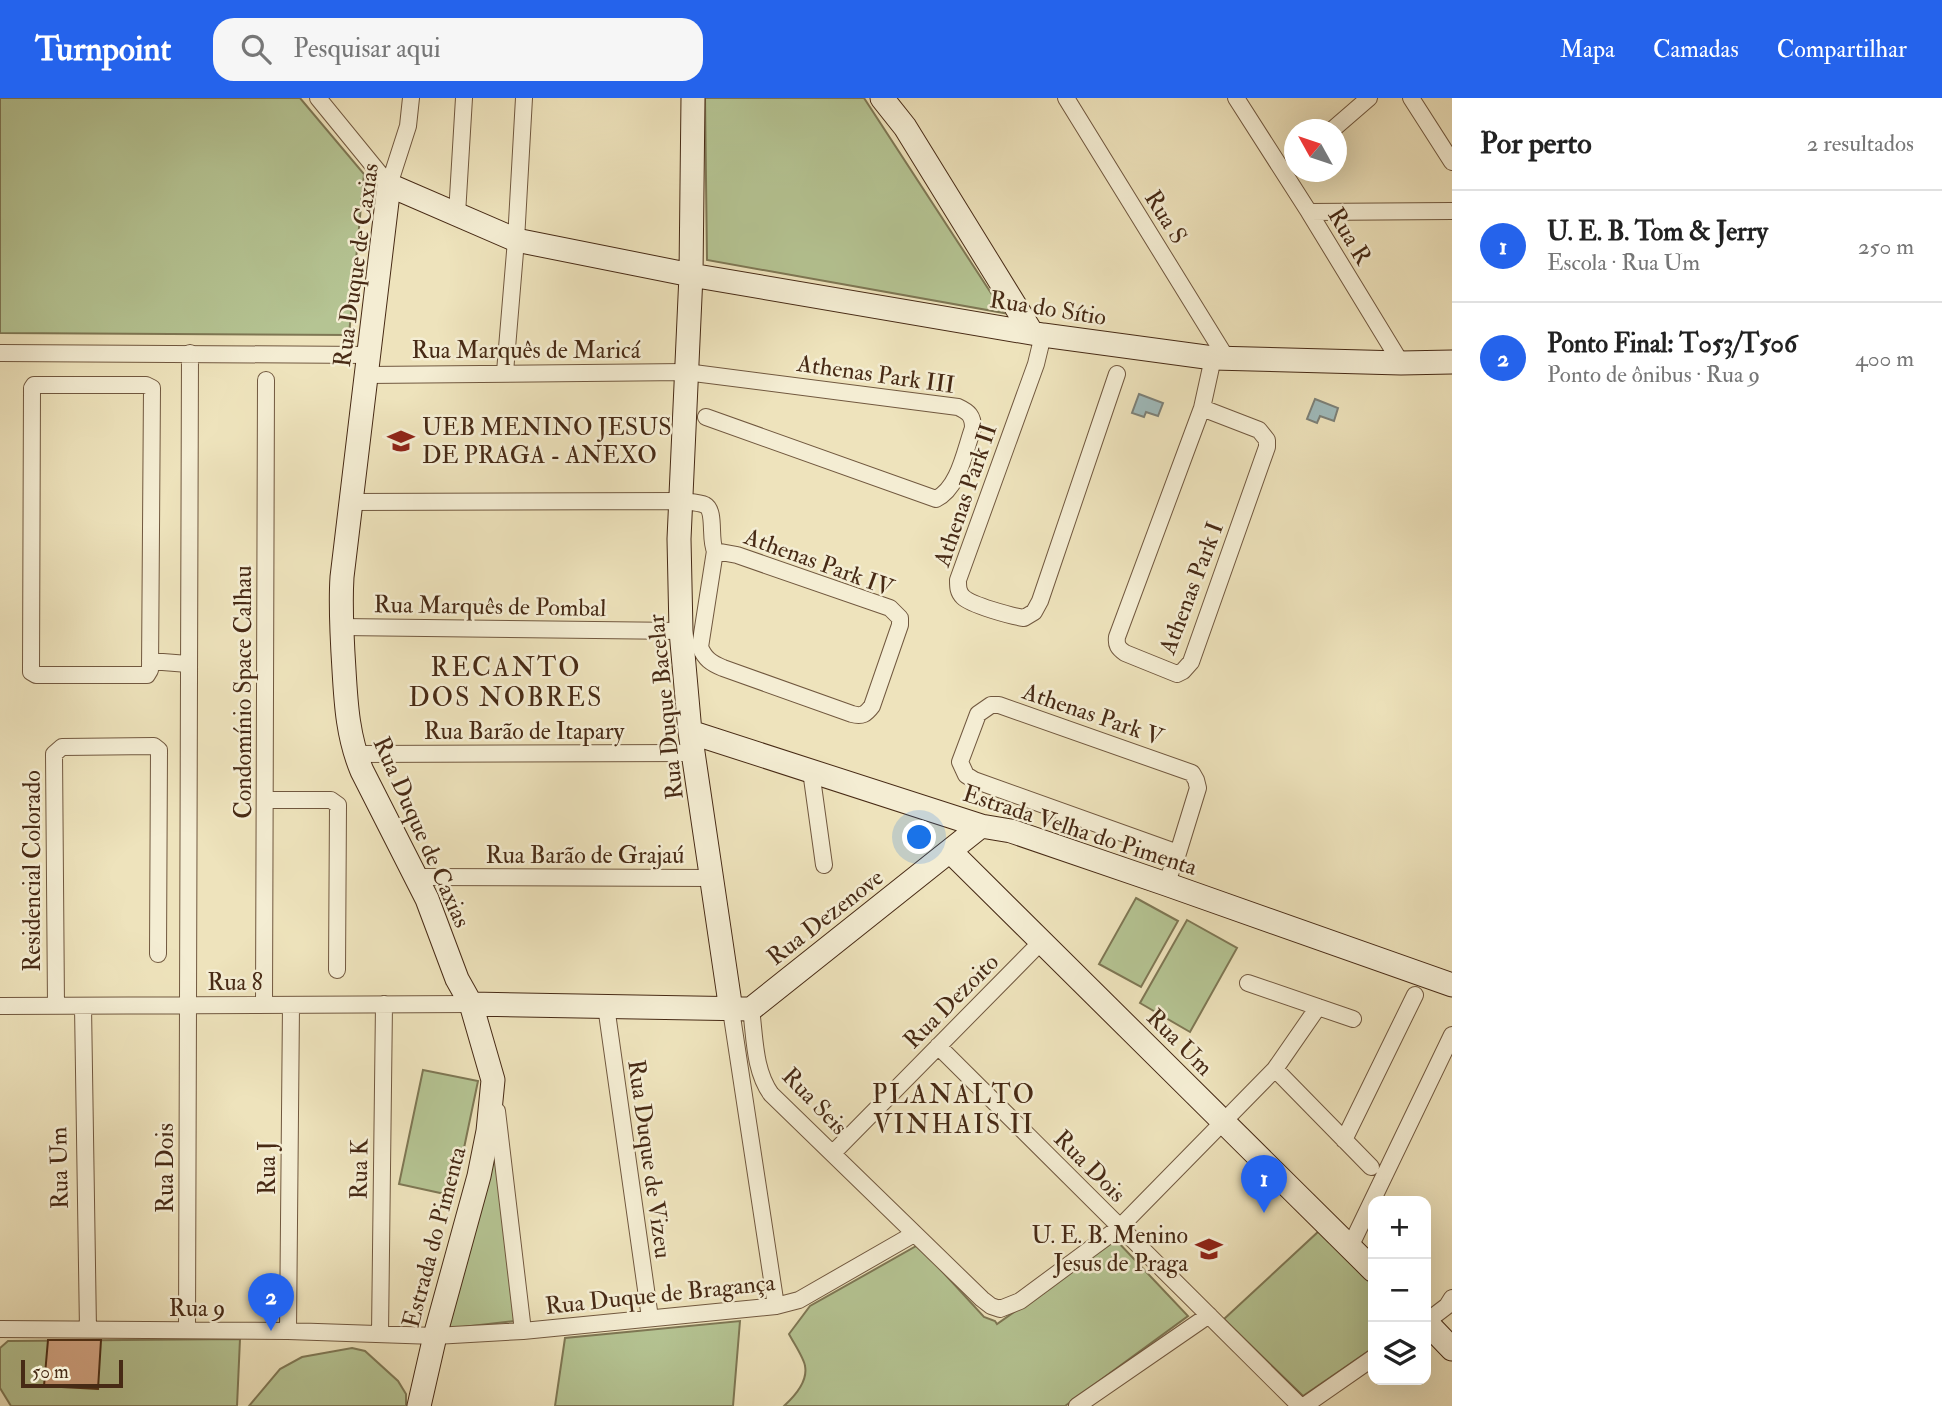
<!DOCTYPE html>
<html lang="pt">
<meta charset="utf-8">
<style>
body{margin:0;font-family:"IM FELL Double Pica",serif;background:#f6f6f6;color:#222}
.controls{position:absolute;right:21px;bottom:21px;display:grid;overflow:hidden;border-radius:14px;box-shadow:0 7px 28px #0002}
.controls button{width:63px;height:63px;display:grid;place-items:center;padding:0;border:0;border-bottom:2px solid #e0e0e0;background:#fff;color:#222;font:35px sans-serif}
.compass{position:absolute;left:1284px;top:21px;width:63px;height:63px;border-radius:50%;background:#fff;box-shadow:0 7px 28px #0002;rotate:310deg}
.scale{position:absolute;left:21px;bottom:18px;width:102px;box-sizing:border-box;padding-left:7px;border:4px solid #472a15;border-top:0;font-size:19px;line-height:24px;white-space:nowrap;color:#472a15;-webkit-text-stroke:5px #f4edd3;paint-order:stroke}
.you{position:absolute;left:920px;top:740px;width:24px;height:24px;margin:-18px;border:5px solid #fff;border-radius:50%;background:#1a73e8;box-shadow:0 0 0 10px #1a73e833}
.badge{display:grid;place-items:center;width:46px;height:46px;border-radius:50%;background:#2563eb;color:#fff;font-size:23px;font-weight:700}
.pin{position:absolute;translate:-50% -58px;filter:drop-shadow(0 2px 4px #0008)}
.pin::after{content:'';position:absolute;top:37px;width:24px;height:21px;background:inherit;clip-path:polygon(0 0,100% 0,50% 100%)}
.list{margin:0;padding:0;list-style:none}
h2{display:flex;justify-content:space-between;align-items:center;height:91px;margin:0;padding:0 28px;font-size:30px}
h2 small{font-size:23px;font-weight:400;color:#767676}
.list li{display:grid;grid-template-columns:46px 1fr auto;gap:21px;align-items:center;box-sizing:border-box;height:112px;padding:0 28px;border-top:2px solid #e0e0e0}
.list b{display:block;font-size:26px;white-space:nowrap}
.list p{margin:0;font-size:23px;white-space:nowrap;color:#767676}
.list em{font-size:23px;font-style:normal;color:#767676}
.icon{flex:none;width:38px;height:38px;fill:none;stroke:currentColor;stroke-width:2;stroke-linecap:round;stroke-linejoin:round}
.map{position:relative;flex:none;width:1452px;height:1308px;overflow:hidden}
header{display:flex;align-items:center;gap:42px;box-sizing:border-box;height:98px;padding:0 35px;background:#2563eb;color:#fff}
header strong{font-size:33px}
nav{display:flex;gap:38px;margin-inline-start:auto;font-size:24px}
.search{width:490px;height:63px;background:#f6f6f6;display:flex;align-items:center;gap:18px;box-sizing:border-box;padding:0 24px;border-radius:21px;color:#767676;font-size:26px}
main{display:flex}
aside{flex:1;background:#fff}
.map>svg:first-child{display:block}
</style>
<header>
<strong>Turnpoint</strong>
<div class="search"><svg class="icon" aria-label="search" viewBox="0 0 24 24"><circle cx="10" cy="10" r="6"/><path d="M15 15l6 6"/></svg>Pesquisar aqui</div>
<nav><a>Mapa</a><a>Camadas</a><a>Compartilhar</a></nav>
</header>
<main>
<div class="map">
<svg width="1452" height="1308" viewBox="0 0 1452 1308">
<rect width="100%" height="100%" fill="#eee3bc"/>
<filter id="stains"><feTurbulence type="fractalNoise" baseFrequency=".00286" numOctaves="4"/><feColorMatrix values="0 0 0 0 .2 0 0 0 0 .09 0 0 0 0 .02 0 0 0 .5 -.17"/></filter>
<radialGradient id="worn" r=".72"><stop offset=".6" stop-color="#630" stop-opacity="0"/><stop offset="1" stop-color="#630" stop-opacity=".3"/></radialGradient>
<!-- green -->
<path fill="#b5c493" stroke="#7e7754" stroke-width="2" d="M0,0H300L364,76L349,237L0,235Z
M705,0H864L1004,215L707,162Z
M1136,800L1178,823L1141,889L1099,866Z
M1187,822L1237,850L1190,934L1140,905Z
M423,972L478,983L454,1098L399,1086Z
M495,1055L515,1223L445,1231Z
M1319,1133L1373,1186V1250L1303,1298L1224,1221Z
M1116,1142L1188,1218L1065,1308H784C795,1298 808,1283 805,1268C804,1260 793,1244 789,1236L810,1208L918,1147L984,1219L995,1223L997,1226Z
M740,1223L733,1308H555L565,1240Z
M240,1241L237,1308H11L0,1290V1250L8,1243Z
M352,1250L365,1253L398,1283L406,1296V1308H249L280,1271L302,1259Z"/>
<!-- water -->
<path fill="#9fbbbc" stroke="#7c8179" stroke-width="2" d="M1139,296L1163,305L1158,318L1146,314L1144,319L1132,315Z
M1315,301L1338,310L1334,323L1320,318L1317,325L1307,321Z"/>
<!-- building -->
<path fill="#daab8b" stroke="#472a15" stroke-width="2" d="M48,1242H101L98,1291L44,1288Z"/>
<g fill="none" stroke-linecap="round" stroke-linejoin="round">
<defs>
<path id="street" d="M318,0L389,87
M1066,0L1227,261
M1236,0L1309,114L1401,265
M1411,0L1452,64
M1332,32L1369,0
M389,87L408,28L411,0
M1309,114L1452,113
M457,116L464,0
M1043,237L1036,266L958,482C958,489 958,494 963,499C971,507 1011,518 1024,520L1034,514L1040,503L1117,276
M0,255L370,257
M505,274L516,142L524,0
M367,277L686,274L958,309C969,314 973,318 973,330C965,352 959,390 936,401L706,319
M34,287H146L152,290L150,572L147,577H36L31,574L32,290Z
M1202,310L1259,332L1267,342V349L1191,564L1183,573L1177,576L1125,555C1118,550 1116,547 1117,539L1202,310L1213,260
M351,404L681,403C688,404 699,404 705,407C716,413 709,441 715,453
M715,453L737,457L890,510L900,520V527L872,608C866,616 862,619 852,616L723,570C711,565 705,561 700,549Z
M341,529L681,533
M150,563L188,566
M355,656L694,655
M811,673L824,767
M265,702H331L338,707L337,872
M417,779L711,780
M1166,786L1178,755L1198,690L1196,682L1192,675L999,607H991L978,616L960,664L966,677L974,682L1178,755
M1248,885L1353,921
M264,907L266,282
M0,908L471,906
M56,908L54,656L62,649L154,648L159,652L158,856
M83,908L88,1232
M606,908L650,1220
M751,911C755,940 754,972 771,996L982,1201L991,1208L1000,1211L1020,1203L1120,1129L1275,971L1318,909
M731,912L776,1208
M938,948L1300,1308
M1275,971L1371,1069
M497,1013L523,1233
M1344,1042L1415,897
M833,1055L1042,843
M1350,1149L1452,937
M1426,1224L1447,1208L1452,1200
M0,1231L288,1233L435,1238L523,1233L776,1208L799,1202L914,1136
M187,1232L190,255
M288,1233L291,907
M380,1236L384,906
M1077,1308L1209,1217
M1304,1308L1373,1260"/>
<path id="secondary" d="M693,0L691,177L679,441L681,533L690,634L731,912
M882,0L905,29L1032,235
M690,634L981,728L1011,733L1166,786L1452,887
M950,753L1373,1172
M471,906L751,911L981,728
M1426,1224L1452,1251
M419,1308L435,1238L479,1078L488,1033L493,982L471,906L457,881L427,801L362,673C348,640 346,607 344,572C342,541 340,510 342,479L389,87L516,142L691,177L1043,237L1213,260L1401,265L1452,264"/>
</defs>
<!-- street casing -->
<use href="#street" stroke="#71583f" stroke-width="18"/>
<!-- secondary casing -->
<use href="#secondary" stroke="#472a15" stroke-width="25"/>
<!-- street -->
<use href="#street" stroke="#f4edd3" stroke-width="16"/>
<!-- secondary -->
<use href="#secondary" stroke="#f4edd3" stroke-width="23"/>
</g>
<!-- icons -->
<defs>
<symbol id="school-bare" viewBox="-9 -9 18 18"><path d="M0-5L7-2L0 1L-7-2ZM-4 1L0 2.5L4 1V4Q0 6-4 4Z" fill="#8f2418" stroke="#f4edd3" stroke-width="2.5" paint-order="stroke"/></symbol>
</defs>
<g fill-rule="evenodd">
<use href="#school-bare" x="382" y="324" width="38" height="38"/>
<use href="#school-bare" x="1190" y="1132" width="38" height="38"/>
</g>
<g text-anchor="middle" stroke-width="5" stroke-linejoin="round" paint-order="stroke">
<!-- street labels -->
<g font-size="24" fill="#472a15" stroke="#f4edd3">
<text transform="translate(1166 119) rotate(58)" y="8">Rua S</text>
<text transform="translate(1350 138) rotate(59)" y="8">Rua R</text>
<text transform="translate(356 167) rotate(-82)" y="8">Rua Duque de Caxias</text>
<text transform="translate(1048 210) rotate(9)" y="8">Rua do Sítio</text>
<text x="526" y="260">Rua Marquês de Maricá</text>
<text transform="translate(876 276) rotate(8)" y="8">Athenas Park III</text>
<text transform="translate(965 397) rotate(-71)" y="8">Athenas Park II</text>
<text transform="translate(819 464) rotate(20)" y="8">Athenas Park IV</text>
<text transform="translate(1191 490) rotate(-69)" y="8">Athenas Park I</text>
<text transform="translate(490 508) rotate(1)" y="8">Rua Marquês de Pombal</text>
<text transform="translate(243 594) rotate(-90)" y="8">Condomínio Space Calhau</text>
<text transform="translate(665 609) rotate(-96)" y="8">Rua Duque Bacelar</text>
<text transform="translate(1093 616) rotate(19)" y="8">Athenas Park V</text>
<text x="524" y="641">Rua Barão de Itapary</text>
<text transform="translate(1080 732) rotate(18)" y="8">Estrada Velha do Pimenta</text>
<text transform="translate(422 734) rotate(66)" y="8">Rua Duque de Caxias</text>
<text x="585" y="765">Rua Barão de Grajaú</text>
<text transform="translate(32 773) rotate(-90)" y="8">Residencial Colorado</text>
<text transform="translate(825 819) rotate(-38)" y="8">Rua Dezenove</text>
<text x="235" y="892">Rua 8</text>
<text transform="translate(951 903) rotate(-45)" y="8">Rua Dezoito</text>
<text transform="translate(1180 944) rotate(45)" y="8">Rua Um</text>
<text transform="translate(815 1003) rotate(46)" y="8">Rua Seis</text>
<text transform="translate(650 1061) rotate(82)" y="8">Rua Duque de Vizeu</text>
<text transform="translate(1090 1068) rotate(45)" y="8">Rua Dois</text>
<text transform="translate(59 1070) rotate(-91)" y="8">Rua Um</text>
<text transform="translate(165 1070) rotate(-90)" y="8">Rua Dois</text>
<text transform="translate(267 1070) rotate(-90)" y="8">Rua J</text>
<text transform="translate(359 1071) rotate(-89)" y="8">Rua K</text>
<text transform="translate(434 1139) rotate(-75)" y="8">Estrada do Pimenta</text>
<text transform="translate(660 1196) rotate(-6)" y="8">Rua Duque de Bragança</text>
<text x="197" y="1218">Rua 9</text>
</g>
<!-- poi labels -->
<g font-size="24" fill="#472a15" stroke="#f4edd3" text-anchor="start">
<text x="422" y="337">UEB MENINO JESUS<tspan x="422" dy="28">DE PRAGA - ANEXO</tspan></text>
<text x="1188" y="1145" text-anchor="end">U. E. B. Menino<tspan x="1188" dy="28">Jesus de Praga</tspan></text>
</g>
<!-- neighbourhood labels -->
<g font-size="26" letter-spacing="2" fill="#472a15" stroke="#f4edd3">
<text x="506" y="578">RECANTO<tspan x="506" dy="30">DOS NOBRES</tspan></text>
<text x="954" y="1005">PLANALTO<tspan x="954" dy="30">VINHAIS II</tspan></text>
</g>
</g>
<rect width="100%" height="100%" filter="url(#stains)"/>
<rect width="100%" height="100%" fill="url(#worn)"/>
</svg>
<div class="controls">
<button>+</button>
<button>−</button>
<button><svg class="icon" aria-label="layers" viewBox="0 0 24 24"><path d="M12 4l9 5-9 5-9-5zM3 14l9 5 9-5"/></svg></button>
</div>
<svg class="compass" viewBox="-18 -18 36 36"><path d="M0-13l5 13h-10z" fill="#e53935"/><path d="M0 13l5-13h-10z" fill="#767676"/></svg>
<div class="scale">50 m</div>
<div class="you"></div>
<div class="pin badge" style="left:1264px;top:1115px">1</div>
<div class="pin badge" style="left:271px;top:1233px">2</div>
</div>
<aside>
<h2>Por perto<small>2 resultados</small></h2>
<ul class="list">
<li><span class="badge">1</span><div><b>U. E. B. Tom &amp; Jerry</b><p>Escola · Rua Um</p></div><em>250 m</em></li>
<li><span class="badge">2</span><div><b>Ponto Final: T053/T506</b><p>Ponto de ônibus · Rua 9</p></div><em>400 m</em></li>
</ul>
</aside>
</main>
